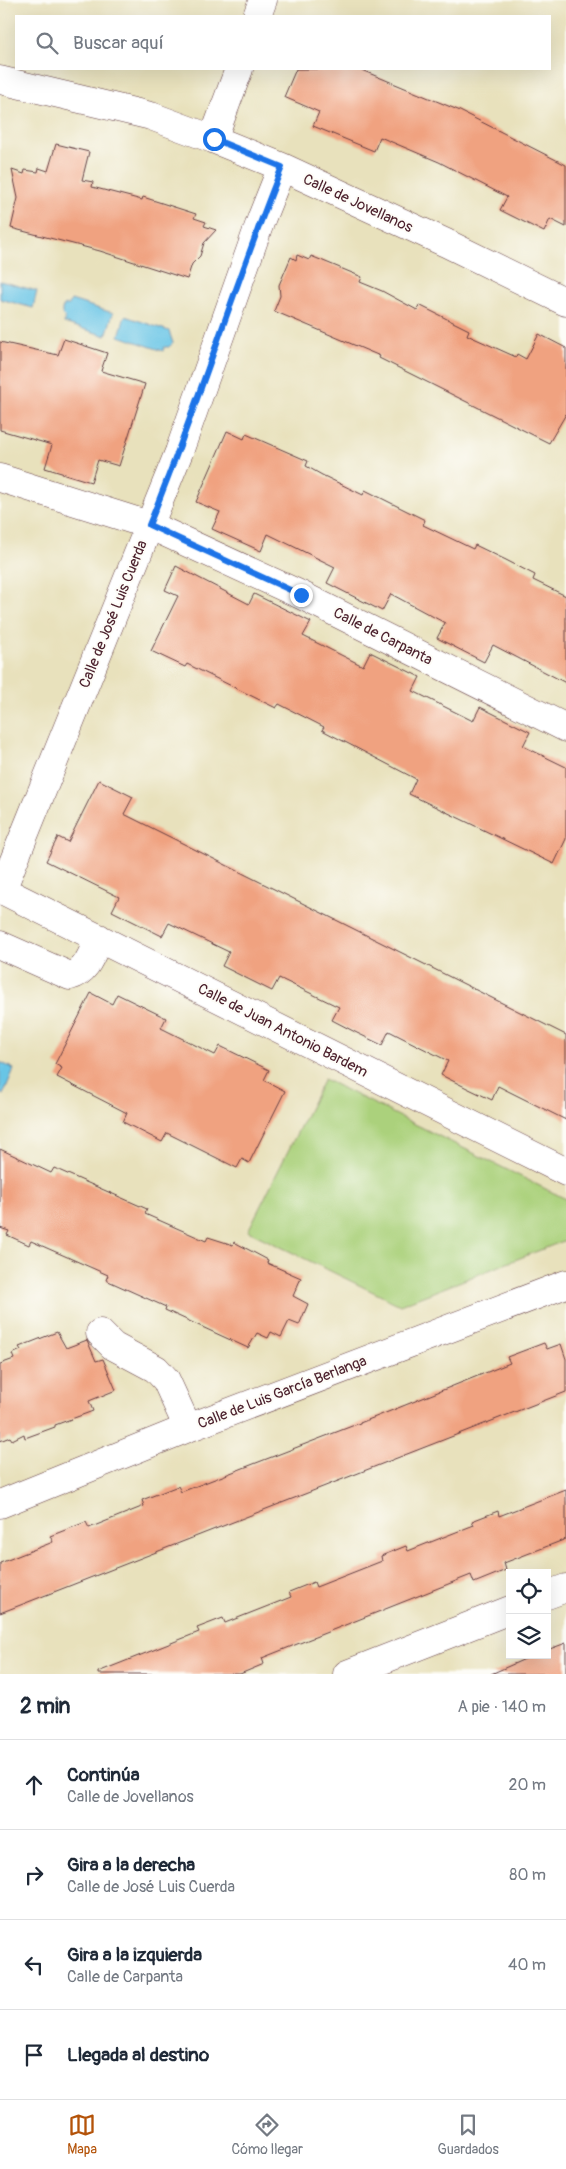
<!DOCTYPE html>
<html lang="es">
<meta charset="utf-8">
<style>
body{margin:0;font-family:Pangolin,sans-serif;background:#f2f2f3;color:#1f2937}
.controls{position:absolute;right:15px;bottom:15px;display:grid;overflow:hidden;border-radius:0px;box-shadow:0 5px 20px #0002}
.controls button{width:45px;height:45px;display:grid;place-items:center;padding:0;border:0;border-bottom:1px solid #e0e1e3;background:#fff;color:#1f2937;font:25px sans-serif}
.stop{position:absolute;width:15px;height:15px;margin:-11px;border:4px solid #1a73e8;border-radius:50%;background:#fff}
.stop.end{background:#1a73e8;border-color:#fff;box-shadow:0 1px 5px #0008}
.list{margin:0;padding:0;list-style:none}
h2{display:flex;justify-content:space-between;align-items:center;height:65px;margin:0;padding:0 20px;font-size:21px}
h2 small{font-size:16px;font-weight:400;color:#747a83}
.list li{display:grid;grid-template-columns:32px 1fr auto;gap:15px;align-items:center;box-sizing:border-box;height:90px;padding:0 20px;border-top:1px solid #e0e1e3}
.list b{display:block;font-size:19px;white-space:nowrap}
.list p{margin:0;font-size:16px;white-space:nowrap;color:#747a83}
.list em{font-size:16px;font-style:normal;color:#747a83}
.icon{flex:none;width:28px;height:28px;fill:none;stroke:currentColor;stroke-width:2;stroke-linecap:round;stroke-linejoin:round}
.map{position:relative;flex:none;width:566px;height:1674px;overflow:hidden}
.search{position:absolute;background:#fff;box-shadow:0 5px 20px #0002;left:15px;right:15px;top:15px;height:55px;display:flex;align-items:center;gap:12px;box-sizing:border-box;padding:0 18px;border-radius:0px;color:#747a83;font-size:19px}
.sheet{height:425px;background:#fff}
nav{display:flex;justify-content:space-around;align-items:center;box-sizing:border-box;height:70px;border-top:1px solid #e0e1e3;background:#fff;font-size:14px;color:#747a83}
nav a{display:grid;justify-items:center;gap:2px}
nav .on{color:#b45309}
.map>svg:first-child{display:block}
</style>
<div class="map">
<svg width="566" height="1674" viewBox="0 0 566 1674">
<rect width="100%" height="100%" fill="#fdfcf7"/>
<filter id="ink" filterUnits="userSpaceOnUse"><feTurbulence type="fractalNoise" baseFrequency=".02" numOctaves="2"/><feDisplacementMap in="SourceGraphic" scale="10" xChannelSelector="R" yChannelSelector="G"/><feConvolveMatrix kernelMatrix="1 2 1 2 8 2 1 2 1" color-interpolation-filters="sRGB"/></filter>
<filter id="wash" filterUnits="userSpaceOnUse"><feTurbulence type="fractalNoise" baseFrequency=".0096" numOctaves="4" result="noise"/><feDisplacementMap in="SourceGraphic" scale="20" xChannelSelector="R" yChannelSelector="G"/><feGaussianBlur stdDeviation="1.12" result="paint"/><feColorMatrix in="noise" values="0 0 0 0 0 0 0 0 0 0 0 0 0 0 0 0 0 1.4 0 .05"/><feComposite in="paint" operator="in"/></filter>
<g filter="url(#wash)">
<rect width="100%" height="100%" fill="#e8e1bc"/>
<!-- green -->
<path fill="#abd17c" stroke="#7a7854" d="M324,1079L566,1199V1240L400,1305L248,1231Z"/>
<!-- water -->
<path fill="#68c5e6" stroke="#597288" d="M0,281L37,291L33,308L0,299Z
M71,300L113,313L106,336L64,323L65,317L62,314V309L65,305H69Z
M125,316L169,331L173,343L169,347H164L163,351L119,336Z
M0,1062L14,1069L3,1095L0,1093Z"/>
<g id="blocks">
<!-- building -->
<path fill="#f0a280" d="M296,69H359L458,110L566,165V227L550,219L544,232L500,210L507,197L439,162L380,137L374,151L313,126L319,112L284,97Z
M56,144L89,152L82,180L93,182L92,187L142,200L143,197L196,214L194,218L206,222L204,226L216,230L204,243L200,256L192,264L187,279L100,251L11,228L18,198L12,170L24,174L25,170L38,172L39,168L48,171Z
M297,255L309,260L311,256L362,277L360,282L382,291L417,310L419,305L469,330L467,335L516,357L517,354L526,359L539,334L566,348V414L549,443L379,358L380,356L274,311L280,296L279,285L291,257L296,260Z
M64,339L107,353L101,371L145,384L119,466L98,460L91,482L45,468L52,445L0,430V342L58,355Z
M227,431L244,439L246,434L308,461L306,466L322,475L363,495L365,490L425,520L423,525L473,549L475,545L506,560L535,575L533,580L566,596V683L493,645L484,662L437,638L445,623L391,594L382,611L327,583L335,567L268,534L261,551L212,529L220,512L196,502Z
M176,566L249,604L254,594L311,622L303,636L363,666L370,652L420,677L413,691L473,721L480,707L530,732L523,746L566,767V839L554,864L409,794L416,779L322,730L324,727L279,704L276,708L187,664L185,667L151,651L178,596L165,590Z
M99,780L133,797L124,814L566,1035V1120L498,1086L492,1100L467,1088L441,1075L448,1061L389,1031L382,1045L357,1033L332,1020L339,1007L279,978L272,991L222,966L229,952L169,923L162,936L112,911L119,897L46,861L58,837L68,842Z
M91,993L112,1004L117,994L166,1018L161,1028L215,1055L220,1046L269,1070L264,1080L285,1091L249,1163L242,1159L237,1168L167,1133L162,1142L123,1122L127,1113L57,1077L62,1068L55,1064Z
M0,1149L51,1173L54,1168L147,1209L145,1214L206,1241L208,1237L233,1245L234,1242L268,1260L267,1263L301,1278L293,1296L308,1304L299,1325L289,1321L281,1337L271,1332L268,1338L257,1333L248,1348L165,1310L166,1307L106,1280L108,1275L31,1241L29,1245L7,1235L9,1231L0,1228Z
M57,1332L66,1348L87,1340L96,1361L103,1359L116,1390L89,1401L93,1411L55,1425V1427L25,1438L24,1434L12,1440L10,1437L0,1441V1364L14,1359L12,1354L21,1350L19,1347Z
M544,1343L547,1349L561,1344L566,1359V1392L0,1613V1563L53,1542L50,1536L86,1522L89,1528L144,1506L142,1500L178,1486L181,1492L378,1416L510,1363L507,1357Z
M566,1490V1539L504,1563L506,1570L474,1583L471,1575L262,1658L264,1664L240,1674H98V1672L199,1632L197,1628L223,1618L225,1623L291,1597L289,1592L314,1582L316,1587L382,1561L381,1556L406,1546L408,1551L474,1525L472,1521L498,1511L499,1516Z
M566,1643V1674H491L534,1655H547V1650Z"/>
</g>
</g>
<g filter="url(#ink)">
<use href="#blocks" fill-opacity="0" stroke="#623c41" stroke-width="1"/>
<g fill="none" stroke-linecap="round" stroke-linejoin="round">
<defs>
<path id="minor" d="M257,16L263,0
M0,80L151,116L213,139L282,167L446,243L566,302
M213,139L239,69
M0,478L149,525L301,595L566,728
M0,889L566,1172
M2,890L179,452L262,217L282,167
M0,945L70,976C87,972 92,953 99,938
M100,1333L113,1346L156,1369L166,1380L188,1428
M0,1504L188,1428L566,1284
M547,1595L566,1588
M347,1674L510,1610"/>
</defs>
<!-- minor casing -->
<use href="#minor" stroke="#623c41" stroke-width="29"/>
<!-- minor -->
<use href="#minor" stroke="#fff" stroke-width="28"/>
</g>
</g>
<g fill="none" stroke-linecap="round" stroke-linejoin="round" filter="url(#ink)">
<!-- route -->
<path stroke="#1a73e8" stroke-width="6" d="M214,139L282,167C234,285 198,407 149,525L301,595"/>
</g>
<g text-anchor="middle" stroke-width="4" stroke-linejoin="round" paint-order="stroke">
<!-- street labels -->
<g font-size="15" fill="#4a1f2b" stroke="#fdfcf7">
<text transform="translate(358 203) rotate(25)" y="5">Calle de Jovellanos</text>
<text transform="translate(113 614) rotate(-68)" y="5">Calle de José Luis Cuerda</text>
<text transform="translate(383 636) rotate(27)" y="5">Calle de Carpanta</text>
<text transform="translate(283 1030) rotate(27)" y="5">Calle de Juan Antonio Bardem</text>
<text transform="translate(282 1392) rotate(-21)" y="5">Calle de Luis García Berlanga</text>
</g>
</g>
</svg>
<div class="controls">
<button><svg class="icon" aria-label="locate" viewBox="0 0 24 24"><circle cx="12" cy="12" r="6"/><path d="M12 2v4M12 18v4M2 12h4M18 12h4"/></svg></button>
<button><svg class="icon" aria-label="layers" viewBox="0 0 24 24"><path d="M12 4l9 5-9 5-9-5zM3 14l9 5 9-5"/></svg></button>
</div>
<div class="stop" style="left:214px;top:139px"></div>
<div class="stop end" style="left:301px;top:595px"></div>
<div class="search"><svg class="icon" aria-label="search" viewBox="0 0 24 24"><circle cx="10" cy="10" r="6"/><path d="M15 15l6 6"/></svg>Buscar aquí</div>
</div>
<section class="sheet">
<h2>2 min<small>A pie · 140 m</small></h2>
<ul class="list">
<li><svg class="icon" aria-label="ahead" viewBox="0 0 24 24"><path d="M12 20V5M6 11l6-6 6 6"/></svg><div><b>Continúa</b><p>Calle de Jovellanos</p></div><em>20 m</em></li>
<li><svg class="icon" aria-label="right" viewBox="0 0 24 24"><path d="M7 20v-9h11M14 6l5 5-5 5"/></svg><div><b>Gira a la derecha</b><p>Calle de José Luis Cuerda</p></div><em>80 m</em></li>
<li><svg class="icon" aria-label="left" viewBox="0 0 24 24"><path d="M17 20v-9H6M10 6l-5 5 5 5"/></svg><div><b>Gira a la izquierda</b><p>Calle de Carpanta</p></div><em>40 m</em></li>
<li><svg class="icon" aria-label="arrive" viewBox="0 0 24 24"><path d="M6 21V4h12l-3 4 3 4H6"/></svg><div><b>Llegada al destino</b></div></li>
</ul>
</section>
<nav>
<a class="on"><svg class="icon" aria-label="map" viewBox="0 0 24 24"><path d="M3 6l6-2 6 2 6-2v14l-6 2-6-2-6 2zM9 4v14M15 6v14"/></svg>Mapa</a>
<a><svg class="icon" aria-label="directions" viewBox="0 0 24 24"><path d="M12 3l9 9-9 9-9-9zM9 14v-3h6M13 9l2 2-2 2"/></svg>Cómo llegar</a>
<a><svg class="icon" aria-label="saved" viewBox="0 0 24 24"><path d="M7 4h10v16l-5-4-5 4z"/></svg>Guardados</a>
</nav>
